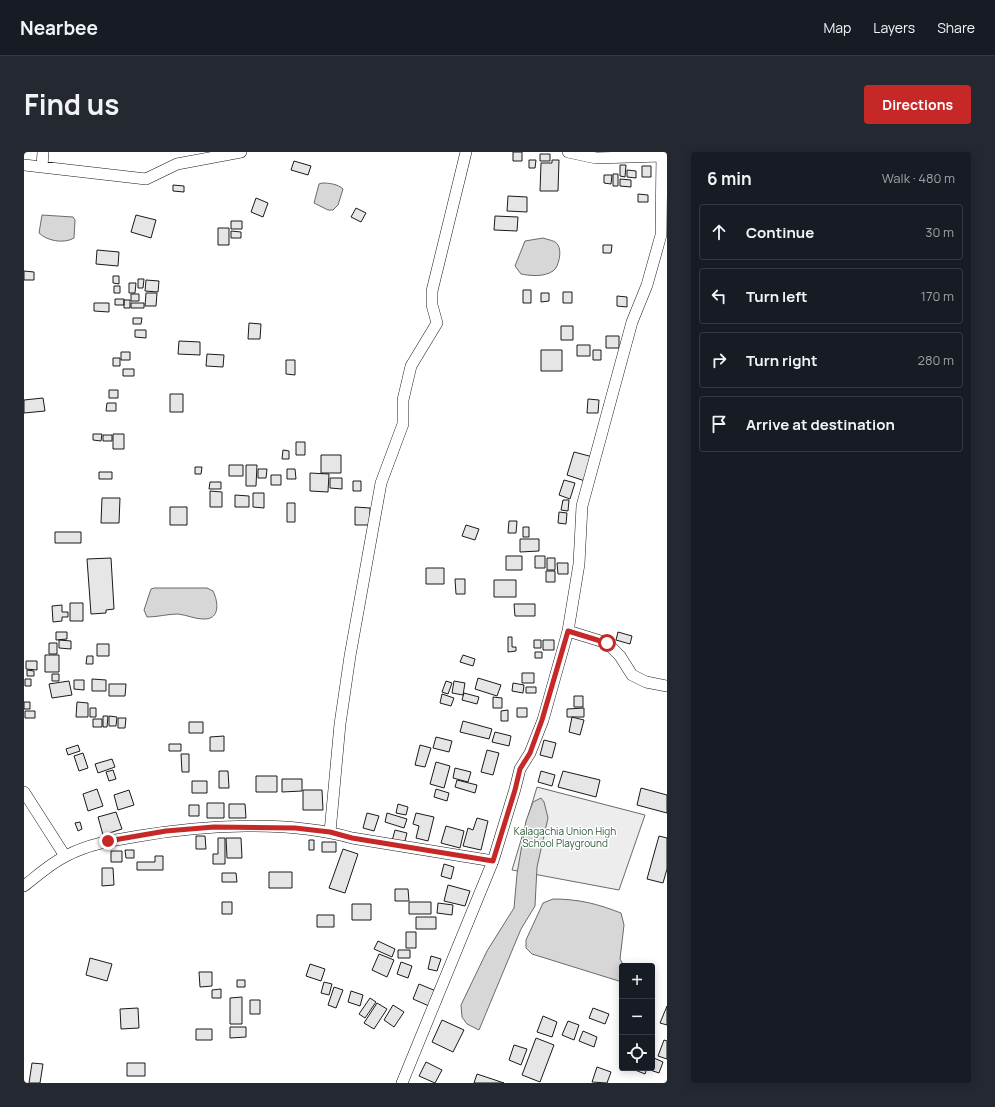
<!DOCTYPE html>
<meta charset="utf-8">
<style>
body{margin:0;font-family:Manrope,sans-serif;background:#242831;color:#f1f3f6}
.controls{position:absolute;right:12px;bottom:12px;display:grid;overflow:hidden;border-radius:4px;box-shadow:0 2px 10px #0003}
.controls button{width:36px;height:36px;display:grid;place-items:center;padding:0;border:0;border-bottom:1px solid #363941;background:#171b24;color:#f1f3f6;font:20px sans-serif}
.stop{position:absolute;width:12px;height:12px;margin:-9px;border:3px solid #c62828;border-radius:50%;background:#fff}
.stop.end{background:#c62828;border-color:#fff;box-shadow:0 1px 4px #0008}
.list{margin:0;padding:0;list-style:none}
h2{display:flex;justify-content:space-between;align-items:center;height:52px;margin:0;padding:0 16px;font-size:17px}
h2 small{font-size:13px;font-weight:400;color:#9ea1a6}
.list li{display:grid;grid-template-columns:26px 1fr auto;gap:12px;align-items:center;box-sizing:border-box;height:56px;margin:0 8px 8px;padding:0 8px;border:1px solid #363941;border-radius:4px}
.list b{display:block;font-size:15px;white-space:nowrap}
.list em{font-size:13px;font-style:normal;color:#9ea1a6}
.icon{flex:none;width:22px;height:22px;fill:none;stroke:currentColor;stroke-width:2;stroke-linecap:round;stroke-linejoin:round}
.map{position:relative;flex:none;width:643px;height:931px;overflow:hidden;border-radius:4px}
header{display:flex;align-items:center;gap:24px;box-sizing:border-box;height:56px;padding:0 20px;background:#171b24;border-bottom:1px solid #363941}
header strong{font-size:19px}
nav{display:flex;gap:22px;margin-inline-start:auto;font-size:14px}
.intro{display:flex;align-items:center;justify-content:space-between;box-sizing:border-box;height:96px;padding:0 24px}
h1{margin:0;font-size:28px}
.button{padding:10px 18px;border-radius:4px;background:#c62828;color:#fff;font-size:14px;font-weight:700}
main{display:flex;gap:24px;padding:0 24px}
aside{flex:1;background:#171b24;border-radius:4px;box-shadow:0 2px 10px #0003}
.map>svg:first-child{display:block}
</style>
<header>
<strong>Nearbee</strong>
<nav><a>Map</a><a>Layers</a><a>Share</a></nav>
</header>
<div class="intro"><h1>Find us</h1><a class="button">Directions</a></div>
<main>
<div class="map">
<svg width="643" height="931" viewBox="0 0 643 931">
<rect width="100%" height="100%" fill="#fff"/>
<!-- built -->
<path fill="#ededed" stroke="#6a6a6a" d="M513,635L621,663L595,738L488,718Z"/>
<!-- water -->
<path fill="#d7d7d7" stroke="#6a6a6a" d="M298,31C305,31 314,32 319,37L314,53L309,58H304L290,51L295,32Z
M18,63L49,65L51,68L50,86C40,92 23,89 15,81Z
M519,86C524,88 531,88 534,93C538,99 535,115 529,119C520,125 507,124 497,122L491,114L501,89Z
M130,436H183L189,439C194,449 197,468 179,467C171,467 163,463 154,462C143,462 134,465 123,465L120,458L127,437Z
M517,646L520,650L524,666L513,715L511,754L497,777L455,878L443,872L438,865L437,853L463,799L490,756L493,722L502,669L509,650Z
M529,747C555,747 574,752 597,761L600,773L596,807L600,814H598V830L508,802L502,796V788L519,751Z"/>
<!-- building -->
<path fill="#e6e6e6" stroke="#1a1a1a" d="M489,0H498V9H489Z
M516,2H526V9H516Z
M505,8H512L511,16H505Z
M528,8H535L534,39H516L517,11H528Z
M270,9L287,14L284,23L267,18Z
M596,13H602L601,25L596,24Z
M618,14H627V25H618Z
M603,18L612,19V26L603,25Z
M589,22H594V34H589Z
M580,23H588L587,32L580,31Z
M596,27L607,28V35L596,34Z
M149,33L160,34V40L149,39Z
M614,42L624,43V50H614Z
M484,44L503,45V60L483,59Z
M232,46L244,51L239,65L227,60Z
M332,56L342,61L337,70L327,65Z
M112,63L132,68L127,86L107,80Z
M471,64L494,65L493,79L470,78Z
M207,69H218V77H207Z
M194,76H205V93H194Z
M207,79L217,80V86H207Z
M579,93H588L587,101H579Z
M73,98L95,100L94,114L72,112Z
M0,119L10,120V128H0Z
M89,124H95V132L89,131Z
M114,127H120L119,136H114Z
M122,128L135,129L134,140L121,139Z
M105,131H112L111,141H105Z
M90,134H96V141H90Z
M499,138H507V151H499Z
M539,140H548V151H539Z
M122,141H133L132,154H121Z
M517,141H525V149L517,150Z
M107,142H115V149H107Z
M593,144L603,145V155L593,154Z
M91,147H100V153H91Z
M100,148H106V156H100Z
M70,151H85V160L70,159Z
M107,151H120V156H107Z
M109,166H118L117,172H109Z
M225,171L237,172L236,187H224Z
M537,174H549V188H537Z
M111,178H122V186L111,185Z
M582,184H595V196H582Z
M155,189L176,190V203L154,202Z
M553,193H566V204H553Z
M517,198H538V219H517Z
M569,198H577V208H569Z
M97,200H106V208H97Z
M183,202L200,203L199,215L182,214Z
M89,206H96V214H89Z
M262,208H271V223L262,222Z
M99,217H110V224H99Z
M85,238H94V246H85Z
M146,242H159V260H146Z
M19,246L21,259L0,261V248Z
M564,247L575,248L574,261H563Z
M83,251H92V259H82Z
M69,282H78L77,289L69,288Z
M89,282H100V297H89Z
M79,283H88V289H79Z
M272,290H281V303H272Z
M259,298L265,299V307H258Z
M550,300L569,305L561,329L543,323Z
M297,303H317V321H297Z
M205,313H219V324H205Z
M222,313H233L232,334H222Z
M171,315H178L177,322H171Z
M234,317H243L242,326H234Z
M263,317H271L272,327H263Z
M75,320H88V327H75Z
M286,321L305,322L304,340L286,339Z
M247,323H257V333H247Z
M306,326H318V337L306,336Z
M540,328L551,331L546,347L535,343Z
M329,329H337V339H329Z
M186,330H197V337H185Z
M186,339L198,340V355H186Z
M229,341H240V356L229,355Z
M211,343L225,344V355H211Z
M78,346H96L95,371H77Z
M539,348H545L544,359L537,358Z
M263,351H271V370H263Z
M146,355H163V373H146Z
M331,355L346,356V373H331Z
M535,360L543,361L542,372L534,371Z
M485,369H493L492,381H484Z
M442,373L455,377L451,388L438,384Z
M499,375H505V385H499Z
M31,380H57V391H31Z
M496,387H515V399L496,400Z
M482,404H498V418H482Z
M511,404H521V416H511Z
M87,406L90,457L82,458V461L67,462L63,407Z
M523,406H531V418H523Z
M533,411H544V422H534Z
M402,416H420V432H402Z
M522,419H531V430H522Z
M431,427H441V442H432Z
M470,428H492V445H470Z
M46,451H59V469H46Z
M490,452H511V464H491Z
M38,453V460H44V465H38V469L29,470L28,454Z
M32,480H43V487L32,488Z
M594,480L608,484L606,492L592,488Z
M484,485H488V495H492V499L484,500Z
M35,488L47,489V497L35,496Z
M510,488H517V496H510Z
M519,488H530V498H519Z
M25,491H33V502H25Z
M73,492H85V504H73Z
M511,500H518V506H511Z
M21,503H35V520H21Z
M439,503L451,507L449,514L436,510Z
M63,504H69V512H62Z
M2,509H13V518L2,517Z
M3,518L10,519V524H3Z
M498,521H510V531H498Z
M28,522H35V529H28Z
M454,526L477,533L473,544L451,537Z
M1,527H7V534H1Z
M68,527L82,528V539H68Z
M50,528H60V538L50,537Z
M45,529L48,543L28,546L25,532Z
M422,529L428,531L424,542L418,540Z
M430,529L441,531L439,543L428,541Z
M489,531L500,533L499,541L488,539Z
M85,532H102L101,544H85Z
M502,535H512V541H502Z
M440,541L455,545L453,552L438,548Z
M418,542L430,546L427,554L416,551Z
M550,544H559V555H550Z
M469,545L478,546V556H469Z
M0,550H6V557H0Z
M53,550L64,551V565H52Z
M66,556H72V565H66Z
M493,556H503V565H493Z
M560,556V565H543V557Z
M484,558V569H477V559Z
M1,559H11V566H1Z
M79,564H84L83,575H79Z
M85,564L93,565L92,574H85Z
M548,565L560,568L556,583L545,580Z
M94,566H102L101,576H94Z
M69,567H78V575H69Z
M439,569L468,577L465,587L436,580Z
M165,570H179V581H165Z
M471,580L487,584L485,594L468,590Z
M200,584V599H186V585Z
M412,585L428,589L425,600L409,596Z
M520,588L532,591L528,606L516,603Z
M145,592H157V599H145Z
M54,593L56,599L44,603L42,597Z
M396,593L407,596L401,615L391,613Z
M463,598L475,601L469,623L457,620Z
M59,601L64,616L55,619L50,604Z
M157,602H165V620H158Z
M88,607L91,615L74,621L71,612Z
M412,610L426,614L420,636L406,632Z
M431,616L447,620L444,630L429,626Z
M89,618L92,627L85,629L82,620Z
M195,619H204L205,636H195Z
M517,619L531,623L528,634L514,630Z
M539,619L576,628L572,645L534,635Z
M232,624H253V640H232Z
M258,627H278V639L258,640Z
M433,628L453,633L451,641L431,635Z
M168,629H183V641H168Z
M617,636L643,643V661L613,653Z
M73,637L79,654L64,659L59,642Z
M412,637L425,641L423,649L410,645Z
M105,638L110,653L94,658L90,643Z
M279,638H298L299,658H279Z
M183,651H200V666H183Z
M205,652H221L222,666H205Z
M374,652L384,655L382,663L372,661Z
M165,653H175V664H165Z
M92,660L98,677L79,683L74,665Z
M343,661L355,664L350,679L339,676Z
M363,661L383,667L380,676L361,670Z
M392,661L410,665L404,689L392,686L395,674L389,672Z
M453,666L464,669L457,698L439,694L444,676L449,678Z
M56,670L58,677L54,679L51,671Z
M422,674L440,679L436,696L417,691Z
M371,678L383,681L380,693L368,689Z
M172,684H181L182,697H172Z
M635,684L643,686V717L639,731L623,727Z
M194,686H201V712H189V702H194Z
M202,686H217L218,706H203Z
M285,688H290V698H285Z
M298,690H312V700H298Z
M319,697L334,702L321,741L305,736Z
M101,698H110V706H102Z
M87,699H98V710H87Z
M131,704H139V718H113V710H131Z
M420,712L430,715L427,727L417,724Z
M78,716H89L90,733L78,734Z
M245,720H268V736H245Z
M198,721H212L213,730H198Z
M424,733L446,739L441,754L420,749Z
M371,737H384L385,749H371Z
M198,750H208V762H198Z
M385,750H407V762H385Z
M414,751L429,753L428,763L413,761Z
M328,752H347V768H328Z
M293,763H310V775H293Z
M392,765H412V777H392Z
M382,780H392V796H382Z
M354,789L371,797L368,805L350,797Z
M374,798H386V806H374Z
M355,802L370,808L363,825L348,818Z
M407,804L417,807L413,819L404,817Z
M66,806L88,812L83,829L62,823Z
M377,810L388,814L384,826L373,822Z
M286,812L301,817L297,829L282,824Z
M175,820H188V834L176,835Z
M213,828H221V835H213Z
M300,830L308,832L305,843L297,841Z
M395,832L412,839L405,854L389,847Z
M310,835L319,838L312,856L304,853Z
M197,837V846H188V838Z
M327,839L339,843L336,854L324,850Z
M218,845V872H206V846Z
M346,846L352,850L341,866L335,862Z
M226,848H236V862H226Z
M353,851L363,857L350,877L340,871Z
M369,853L380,860L370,875L360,868Z
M643,854V873L636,871Z
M114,856L115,876L97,877L96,857Z
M569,856L585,862L581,872L565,866Z
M519,864L533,870L528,885L513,880Z
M418,868L440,878L429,900L408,890Z
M544,869L555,873L550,888L538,883Z
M206,875H222V885L206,886Z
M172,877H188V888H172Z
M559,879L573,885L570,895L555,889Z
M512,886L530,893L516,930L498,923Z
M640,888L643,889V907L634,904Z
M490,893L503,897L497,913L485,908Z
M630,906L639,910L635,921L626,918L628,916Z
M402,910L418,918L411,931L395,924Z
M8,911L19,912L16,931H5Z
M103,911H121V924H103Z
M573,915L587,920L583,931L568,930Z
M606,916H623L621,922Z
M453,922L480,931H450Z"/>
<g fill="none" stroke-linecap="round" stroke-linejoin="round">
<defs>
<path id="minor" d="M544,0L572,6L638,4
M0,13L122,27L153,12L217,0
M18,15L19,0
M544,479L583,491L596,504L608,523L622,530L643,534
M0,640L41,704
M306,680L316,572L326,504L357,331L379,272V248L387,214L413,171L408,153V139L442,0
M0,734C13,724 27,711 42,704C64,692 90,688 115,684C180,673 264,668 328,686L469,709
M378,931L469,709L491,637L496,617L506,601L519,568L544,479L555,412L558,354L608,170L623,133L637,83L638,0"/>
</defs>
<!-- minor casing -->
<use href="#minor" stroke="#1a1a1a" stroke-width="12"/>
<!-- minor -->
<use href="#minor" stroke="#fff" stroke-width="11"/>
</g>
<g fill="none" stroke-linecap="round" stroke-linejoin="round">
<!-- route -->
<path stroke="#c62828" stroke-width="5" d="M84,689L142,679L190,675L271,676L306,680L328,686L469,709L491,638L496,617L506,601L518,568L544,479L583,491"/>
</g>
<g text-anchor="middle" stroke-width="3" stroke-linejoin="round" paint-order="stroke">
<!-- park labels -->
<g font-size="10" fill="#2b5a34" stroke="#fff">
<text x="541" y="683">Kalagachia Union High<tspan x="541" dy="12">School Playground</tspan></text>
</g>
</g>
</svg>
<div class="controls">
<button>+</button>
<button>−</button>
<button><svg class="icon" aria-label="locate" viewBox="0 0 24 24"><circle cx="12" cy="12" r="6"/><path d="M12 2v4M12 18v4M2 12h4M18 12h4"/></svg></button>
</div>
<div class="stop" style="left:583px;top:491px"></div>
<div class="stop end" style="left:84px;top:689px"></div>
</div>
<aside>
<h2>6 min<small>Walk · 480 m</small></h2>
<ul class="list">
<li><svg class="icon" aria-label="ahead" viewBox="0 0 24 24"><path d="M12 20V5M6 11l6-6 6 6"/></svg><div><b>Continue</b></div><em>30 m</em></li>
<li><svg class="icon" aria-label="left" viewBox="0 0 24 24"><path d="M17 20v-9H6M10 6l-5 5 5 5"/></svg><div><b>Turn left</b></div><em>170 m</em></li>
<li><svg class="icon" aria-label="right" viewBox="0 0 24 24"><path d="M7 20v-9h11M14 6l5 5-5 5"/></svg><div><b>Turn right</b></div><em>280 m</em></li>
<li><svg class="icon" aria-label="arrive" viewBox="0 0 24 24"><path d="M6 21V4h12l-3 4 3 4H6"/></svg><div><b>Arrive at destination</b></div></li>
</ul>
</aside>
</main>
